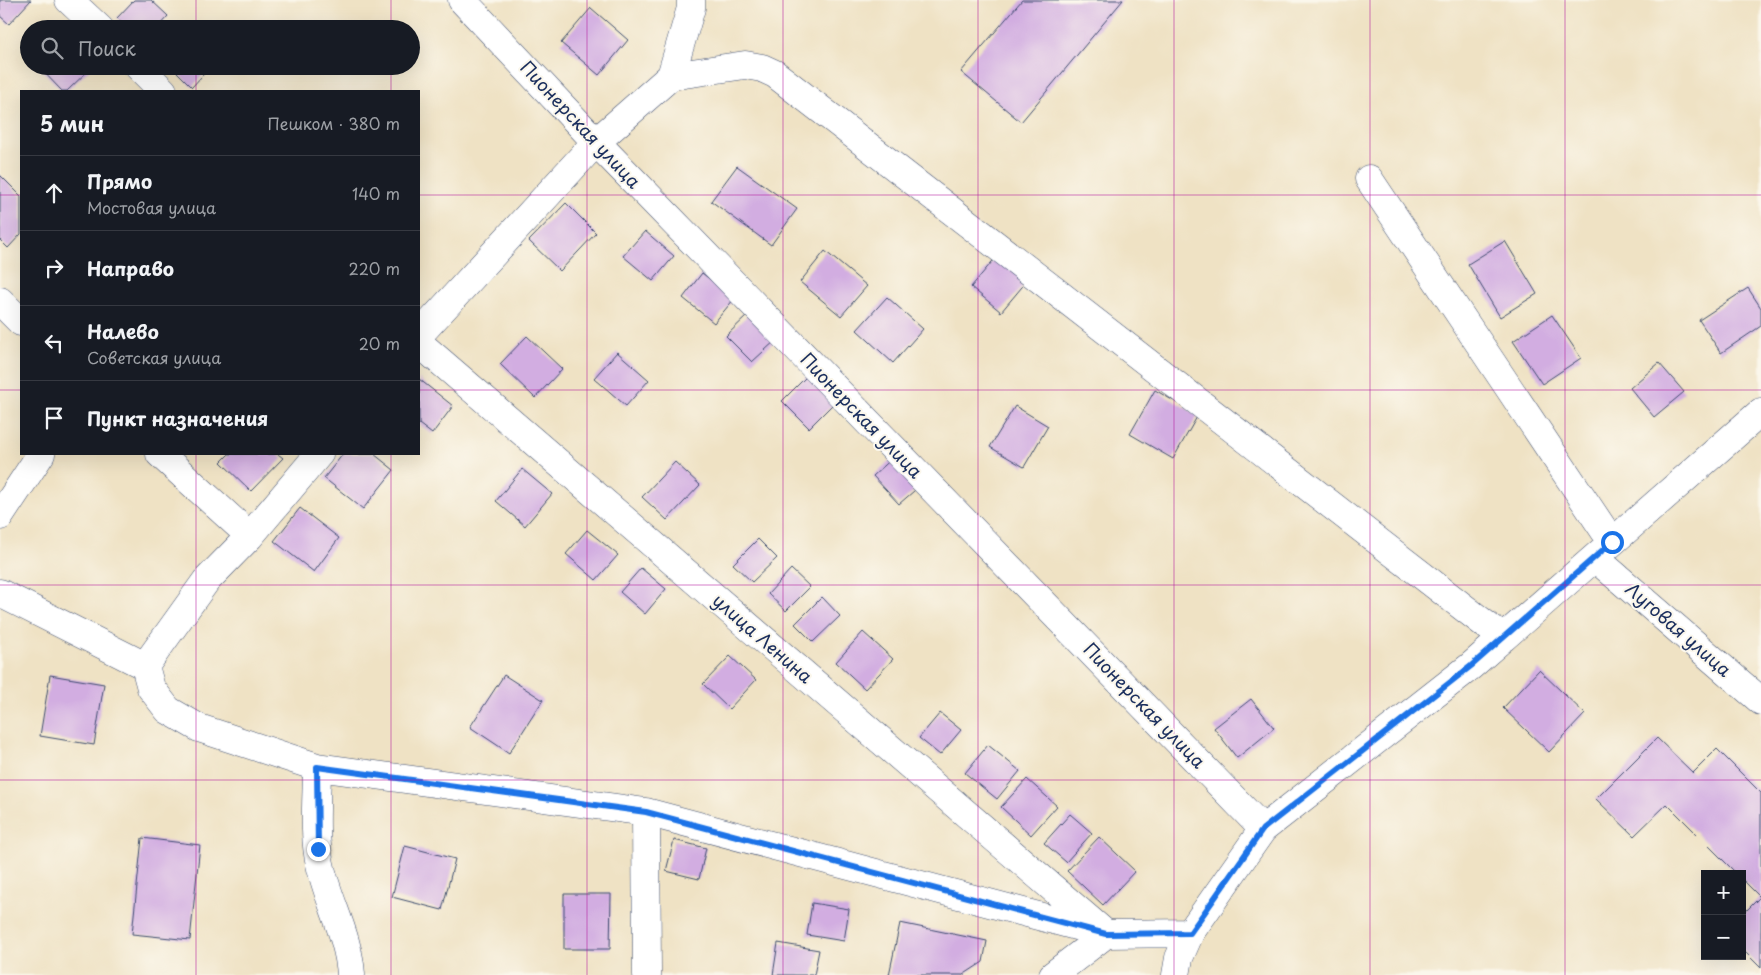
<!DOCTYPE html>
<html lang="ru">
<meta charset="utf-8">
<style>
body{margin:0;font-family:"Playpen Sans",sans-serif;background:#242831;color:#f1f3f6}
.controls{position:absolute;right:15px;bottom:15px;display:grid;overflow:hidden;border-radius:0px;box-shadow:0 5px 20px #0002}
.controls button{width:45px;height:45px;display:grid;place-items:center;padding:0;border:0;border-bottom:1px solid #363941;background:#171b24;color:#f1f3f6;font:25px sans-serif}
.stop{position:absolute;width:15px;height:15px;margin:-11px;border:4px solid #1a73e8;border-radius:50%;background:#fff}
.stop.end{background:#1a73e8;border-color:#fff;box-shadow:0 1px 5px #0008}
.list{margin:0;padding:0;list-style:none}
h2{display:flex;justify-content:space-between;align-items:center;height:65px;margin:0;padding:0 20px;font-size:21px}
h2 small{font-size:16px;font-weight:400;color:#9ea1a6}
.list li{display:grid;grid-template-columns:32px 1fr auto;gap:15px;align-items:center;box-sizing:border-box;height:75px;padding:0 20px;border-top:1px solid #363941}
.list b{display:block;font-size:19px;white-space:nowrap}
.list p{margin:0;font-size:16px;white-space:nowrap;color:#9ea1a6}
.list em{font-size:16px;font-style:normal;color:#9ea1a6}
.icon{flex:none;width:28px;height:28px;fill:none;stroke:currentColor;stroke-width:2;stroke-linecap:round;stroke-linejoin:round}
.map{position:relative;flex:none;width:1761px;height:975px;overflow:hidden}
.search{position:absolute;background:#171b24;box-shadow:0 5px 20px #0002;left:20px;top:20px;width:400px;height:55px;display:flex;align-items:center;gap:12px;box-sizing:border-box;padding:0 18px;border-radius:28px;color:#9ea1a6;font-size:19px}
.panel{position:absolute;background:#171b24;box-shadow:0 5px 20px #0002;left:20px;top:90px;width:400px;height:365px;border-radius:0px}
.map>svg:first-child{display:block}
</style>
<div class="map">
<svg width="1761" height="975" viewBox="0 0 1761 975">
<rect width="100%" height="100%" fill="#fbf7ec"/>
<filter id="ink" filterUnits="userSpaceOnUse"><feTurbulence type="fractalNoise" baseFrequency=".02" numOctaves="2"/><feDisplacementMap in="SourceGraphic" scale="10" xChannelSelector="R" yChannelSelector="G"/><feConvolveMatrix kernelMatrix="1 2 1 2 8 2 1 2 1" color-interpolation-filters="sRGB"/></filter>
<filter id="wash" filterUnits="userSpaceOnUse"><feTurbulence type="fractalNoise" baseFrequency=".0096" numOctaves="4" result="noise"/><feDisplacementMap in="SourceGraphic" scale="20" xChannelSelector="R" yChannelSelector="G"/><feGaussianBlur stdDeviation="1.12" result="paint"/><feColorMatrix in="noise" values="0 0 0 0 0 0 0 0 0 0 0 0 0 0 0 0 0 1.4 0 .05"/><feComposite in="paint" operator="in"/></filter>
<g filter="url(#wash)">
<rect width="100%" height="100%" fill="#efe2c4"/>
<g id="blocks">
<!-- building -->
<path fill="#d2ade1" d="M0,0H31L9,24L0,16Z
M134,0H151L168,16L156,29H129L117,18Z
M1022,0H1123L1021,122L961,72Z
M591,8L628,40L599,75L561,43Z
M38,66H93L67,91H62Z
M171,66H211L192,87Z
M737,166L797,209L771,245L711,201Z
M0,175L21,196V234L8,248L0,240Z
M566,203L596,233L560,271L529,241Z
M645,231L674,256L653,281L623,256Z
M1505,241L1537,294L1500,317L1468,264Z
M1002,250L1032,275L1001,312L971,287Z
M825,251L867,286L841,316L800,282Z
M702,273L734,299L714,323L683,298Z
M1748,288L1761,308V326L1721,353L1699,320Z
M887,297L923,329L893,363L857,330Z
M750,313L776,340L752,362L726,336Z
M1552,315L1581,358L1542,384L1513,341Z
M527,336L562,369L535,398L500,364Z
M617,352L649,380L626,406L594,378Z
M1659,363L1684,392L1654,417L1630,388Z
M807,376L834,403L809,428L782,401Z
M419,379L453,406L432,434L419,424Z
M1155,390L1198,415L1173,459L1130,434Z
M1015,406L1048,426L1024,467L990,447Z
M229,454H278L283,458L251,491L221,462Z
M343,454H374L394,470L363,509L324,478Z
M896,455L922,484L899,504L873,476Z
M675,462L700,485L667,520L642,497Z
M522,469L552,494L525,526L496,501Z
M300,508L339,538L314,572L274,541Z
M587,530L618,555L596,580L566,554Z
M758,539L777,558L752,582L733,564Z
M641,568L666,589L645,614L620,592Z
M791,569L810,587L786,611L768,594Z
M822,597L840,616L813,642L795,624Z
M863,632L893,659L865,689L836,662Z
M730,656L756,680L729,709L703,684Z
M1539,670L1585,714L1549,752L1503,708Z
M50,675L104,684L94,745L40,736Z
M504,675L543,700L509,753L470,727Z
M1251,699L1274,728L1237,758L1214,728Z
M940,713L961,730L940,755L919,738Z
M1657,738L1693,773L1717,749L1761,793V968L1742,949V915L1760,897L1742,879V874H1737L1667,804L1634,836L1596,799Z
M988,745L1020,771L997,799L965,773Z
M1027,779L1057,806L1031,835L1001,807Z
M1070,814L1092,833L1066,862L1044,843Z
M1099,837L1135,871L1103,905L1067,871Z
M142,838L200,845L190,940L132,934Z
M674,840L706,848L699,879L666,871Z
M405,846L455,859L442,910L392,897Z
M564,894H611L610,949H564Z
M812,903L849,909L844,941L807,935Z
M900,923L987,941L983,962L963,975H889Z
M778,943L819,950L814,975H773Z"/>
</g>
</g>
<g filter="url(#ink)">
<use href="#blocks" fill-opacity="0" stroke="#3b4a6d" stroke-width="1"/>
<g fill="none" stroke-linecap="round" stroke-linejoin="round">
<defs>
<path id="minor" d="M69,0L100,29
M462,0L596,142L1263,829
M138,66L163,91
M671,76L745,65L762,68L775,74L1503,638
M1369,179L1612,542
M0,301L21,322
M419,335L596,142L671,76L691,8V0
M419,343L1106,934L1053,975
M160,454L250,536
M319,454L250,536L206,581L145,666L151,688L168,710L199,728L317,767L646,812L1106,934L1190,933
M0,516L41,454
M1595,558L1761,701
M0,593L145,666
M317,767C317,797 313,836 320,864C328,901 349,937 351,975
M646,812L647,975
M1176,975L1179,958L1190,933L1263,829L1471,666L1761,412"/>
</defs>
<!-- minor casing -->
<use href="#minor" stroke="#3b4a6d" stroke-width="29"/>
<!-- minor -->
<use href="#minor" stroke="#fff" stroke-width="28"/>
</g>
</g>
<g fill="none" stroke-linecap="round" stroke-linejoin="round" filter="url(#ink)">
<!-- route -->
<path stroke="#1a73e8" stroke-width="6" d="M318,849L317,767L646,812L1106,934L1190,933L1263,829L1471,666L1612,542"/>
</g>
<!-- grid -->
<path fill="none" stroke="#b5179e" stroke-width="1" stroke-opacity="0.55" d="M196,0V29M391,0V29M587,0V975M783,0V975M978,0V975M1174,0V975M1370,0V975M1565,0V975M196,66V91M391,66V91M0,195H21M419,195H1761M0,390H21M419,390H1761M196,454V975M391,454V975M0,585H1761M0,780H1761"/>
<g text-anchor="middle" stroke-width="4" stroke-linejoin="round" paint-order="stroke">
<!-- street labels -->
<g font-size="18" fill="#1b2f5e" stroke="#fbf7ec">
<text transform="translate(580 125) rotate(47)" y="6">Пионерская улица</text>
<text transform="translate(861 416) rotate(46)" y="6">Пионерская улица</text>
<text transform="translate(1678 630) rotate(41)" y="6">Луговая улица</text>
<text transform="translate(762 639) rotate(41)" y="6">улица Ленина</text>
<text transform="translate(1144 706) rotate(46)" y="6">Пионерская улица</text>
</g>
</g>
</svg>
<div class="controls">
<button>+</button>
<button>−</button>
</div>
<div class="stop" style="left:1612px;top:542px"></div>
<div class="stop end" style="left:318px;top:849px"></div>
<div class="search"><svg class="icon" aria-label="search" viewBox="0 0 24 24"><circle cx="10" cy="10" r="6"/><path d="M15 15l6 6"/></svg>Поиск</div>
<section class="panel">
<h2>5 мин<small>Пешком · 380 m</small></h2>
<ul class="list">
<li><svg class="icon" aria-label="ahead" viewBox="0 0 24 24"><path d="M12 20V5M6 11l6-6 6 6"/></svg><div><b>Прямо</b><p>Мостовая улица</p></div><em>140 m</em></li>
<li><svg class="icon" aria-label="right" viewBox="0 0 24 24"><path d="M7 20v-9h11M14 6l5 5-5 5"/></svg><div><b>Направо</b></div><em>220 m</em></li>
<li><svg class="icon" aria-label="left" viewBox="0 0 24 24"><path d="M17 20v-9H6M10 6l-5 5 5 5"/></svg><div><b>Налево</b><p>Советская улица</p></div><em>20 m</em></li>
<li><svg class="icon" aria-label="arrive" viewBox="0 0 24 24"><path d="M6 21V4h12l-3 4 3 4H6"/></svg><div><b>Пункт назначения</b></div></li>
</ul>
</section>
</div>
